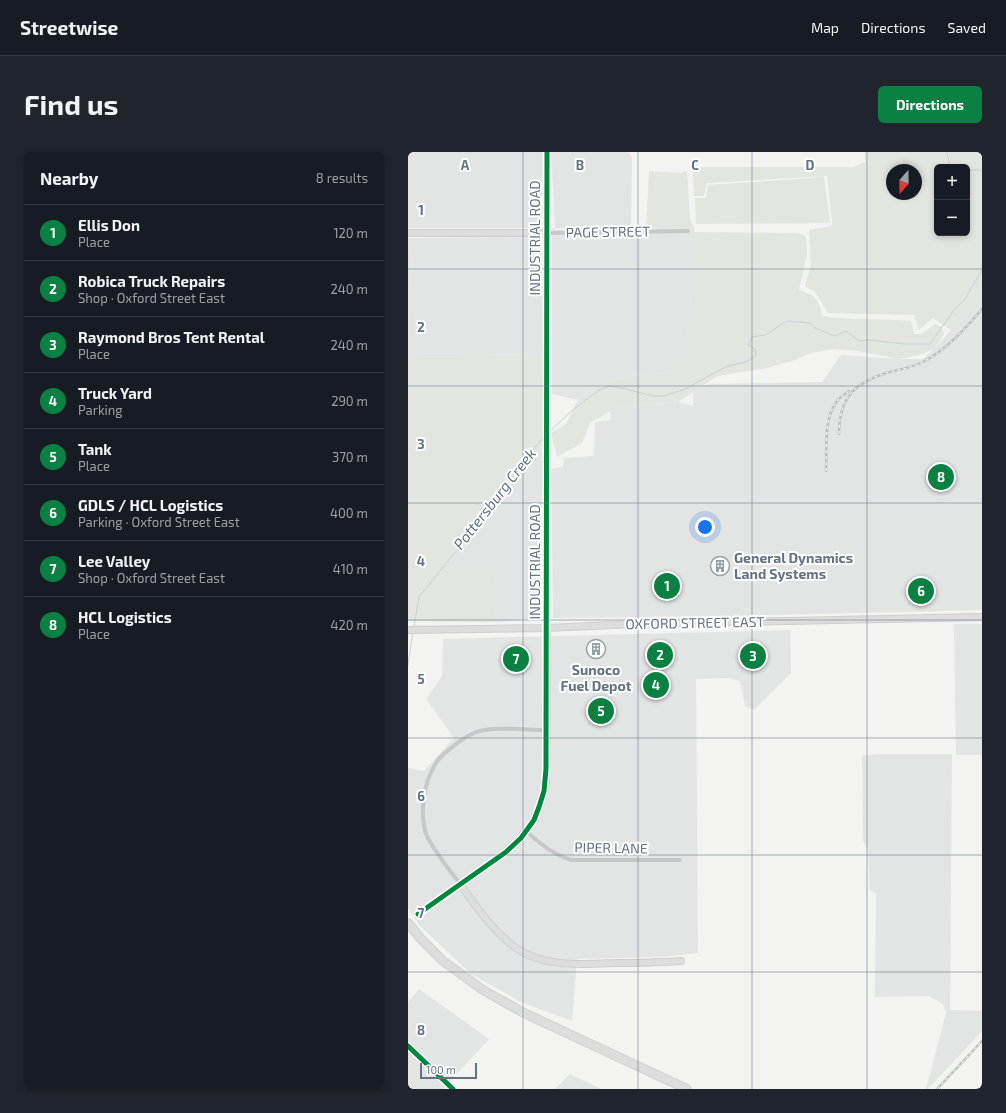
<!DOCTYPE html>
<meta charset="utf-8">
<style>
body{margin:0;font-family:"Exo 2",sans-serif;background:#20242c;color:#f1f3f6}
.controls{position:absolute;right:12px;top:12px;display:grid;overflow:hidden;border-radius:6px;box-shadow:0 2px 6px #0003}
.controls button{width:36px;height:36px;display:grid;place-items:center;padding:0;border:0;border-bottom:1px solid #363941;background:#171b24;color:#f1f3f6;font:20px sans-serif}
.compass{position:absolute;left:478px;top:12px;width:36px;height:36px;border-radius:50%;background:#171b24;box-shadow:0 2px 6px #0003;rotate:200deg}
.scale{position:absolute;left:12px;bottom:10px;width:57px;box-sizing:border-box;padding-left:4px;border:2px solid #65727f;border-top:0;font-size:11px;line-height:14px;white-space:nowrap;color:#65727f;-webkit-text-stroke:3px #fff;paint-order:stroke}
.you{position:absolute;left:297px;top:375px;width:14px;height:14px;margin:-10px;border:3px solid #fff;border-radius:50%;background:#1a73e8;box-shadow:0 0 0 6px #1a73e833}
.badge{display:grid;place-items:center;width:26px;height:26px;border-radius:50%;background:#0b8043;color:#fff;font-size:13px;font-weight:700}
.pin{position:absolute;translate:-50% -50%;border:2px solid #fff;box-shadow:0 1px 4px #0006}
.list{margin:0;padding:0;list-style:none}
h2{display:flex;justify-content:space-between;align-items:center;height:52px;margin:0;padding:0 16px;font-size:17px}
h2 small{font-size:13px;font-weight:400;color:#9ea1a6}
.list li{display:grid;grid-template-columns:26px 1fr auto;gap:12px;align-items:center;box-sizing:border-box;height:56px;padding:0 16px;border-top:1px solid #363941}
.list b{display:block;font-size:15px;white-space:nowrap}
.list p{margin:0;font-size:13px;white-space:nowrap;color:#9ea1a6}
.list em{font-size:13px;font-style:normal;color:#9ea1a6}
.map{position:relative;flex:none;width:574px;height:937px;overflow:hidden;border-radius:6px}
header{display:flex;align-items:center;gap:24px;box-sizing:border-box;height:56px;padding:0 20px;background:#171b24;border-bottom:1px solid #363941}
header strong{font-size:19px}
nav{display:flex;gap:22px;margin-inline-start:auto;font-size:14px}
.intro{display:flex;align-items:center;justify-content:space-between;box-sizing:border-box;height:96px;padding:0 24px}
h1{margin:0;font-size:28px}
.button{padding:10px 18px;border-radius:6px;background:#0b8043;color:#fff;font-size:14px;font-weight:700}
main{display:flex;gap:24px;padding:0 24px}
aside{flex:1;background:#171b24;border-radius:6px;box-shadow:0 2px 6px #0003}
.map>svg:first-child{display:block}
</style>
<header>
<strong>Streetwise</strong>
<nav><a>Map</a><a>Directions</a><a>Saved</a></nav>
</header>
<div class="intro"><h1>Find us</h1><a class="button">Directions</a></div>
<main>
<aside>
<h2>Nearby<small>8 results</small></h2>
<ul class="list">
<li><span class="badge">1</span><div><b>Ellis Don</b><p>Place</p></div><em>120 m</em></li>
<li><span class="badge">2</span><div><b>Robica Truck Repairs</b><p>Shop · Oxford Street East</p></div><em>240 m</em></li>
<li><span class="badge">3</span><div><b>Raymond Bros Tent Rental</b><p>Place</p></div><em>240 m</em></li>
<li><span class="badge">4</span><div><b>Truck Yard</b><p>Parking</p></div><em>290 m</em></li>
<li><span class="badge">5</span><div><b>Tank</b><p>Place</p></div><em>370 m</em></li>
<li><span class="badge">6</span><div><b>GDLS / HCL Logistics</b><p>Parking · Oxford Street East</p></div><em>400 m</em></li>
<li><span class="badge">7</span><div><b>Lee Valley</b><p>Shop · Oxford Street East</p></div><em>410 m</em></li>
<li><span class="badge">8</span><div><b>HCL Logistics</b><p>Place</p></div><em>420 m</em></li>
</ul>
</aside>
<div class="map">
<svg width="574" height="937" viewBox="0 0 574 937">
<rect width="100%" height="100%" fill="#f3f3f1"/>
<!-- built -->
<path fill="#e3e4e4" d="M0,0H134V70L129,76H0Z
M143,0H220L224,6L223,78H236L258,75L269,79L283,88V138L280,180L275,202L265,220L223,224L202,228L187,233L170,248L144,242V76L149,78L203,77L147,76Z
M127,85L134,89L135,203L1,201L3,86Z
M574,138V458L326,464L145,466L143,317L155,315L156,306L186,304L187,270L203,268L202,260L210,255L270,250L285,254V236L302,232L414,230L433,203L490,207H515L526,197L543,178L571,144Z
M136,291L132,466L88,470L87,417L37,416Z
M546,472H574V603H548Z
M382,478L383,521L346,558L337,554L332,529L321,526L288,527L290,801L253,805L169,807L164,869L115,851L63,822L11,773L0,756V616L16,619L46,586L18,547L34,524L35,487Z
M469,602H544L542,858L574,859V879L520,937H518L538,861L535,852L521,844L467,845L468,742H469L462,738L460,699L455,688L454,604Z
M11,837L81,887L35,937H0V850Z
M162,922L193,937H147Z"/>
<!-- green -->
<path fill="#e2e5e0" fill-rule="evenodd" d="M457,0H574V138L571,144L543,178L525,166L511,178L506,163L420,161L407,140L397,134L403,113L401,78L424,74V69L419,24L299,31L296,44H286L285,15H446L457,10ZM529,15H559V81H529ZM484,18H508V42H484Z
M241,19L274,21L279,19L282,67L286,76V80L390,81L398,84L399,102L391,138C405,142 413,148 414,164C443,169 474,166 503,169L506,182H513L527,172L534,175L536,181L535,184L526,197L508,204L490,207L451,199L425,197L403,201L384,209L359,216L309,224L270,250L210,255L182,271L174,291L149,305L143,281L158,272L170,248L187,233L202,228L223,224L265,220L275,202L280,180L283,138V88C264,75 261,75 238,77Z
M416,25L422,71L288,72L287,46H298L300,33Z
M0,86H3L1,201L135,203L136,291L38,416H87L88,470L0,469Z"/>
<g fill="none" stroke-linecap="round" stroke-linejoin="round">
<!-- stream -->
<path stroke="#cad1d4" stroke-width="1" d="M539,0L542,15
M559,18H574
M141,280L167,256L190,239L201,234L214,236L245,244H256L277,237L319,214L338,210L348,204L347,197L340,193L344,185L357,183L379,169L402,171L407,176L427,184L438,179L451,189L461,188L497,192H522L546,158L557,147L574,118
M6,475L11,445L66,377L120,303L137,284
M0,513L5,480"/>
<defs>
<path id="secondary" d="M0,81H139V0
M139,476L138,617C138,624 138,632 136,639C127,686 88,707 52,732C68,755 85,779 108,796C136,816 177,812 209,811C230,811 251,810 273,809
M0,478L139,476L227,472L574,465
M0,894L45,937"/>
<path id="highway" d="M0,771L13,787L35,809L75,838L116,861L279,937"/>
</defs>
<!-- secondary casing -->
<use href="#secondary" stroke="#cfcfcf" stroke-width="8"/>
<!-- highway casing -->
<use href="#highway" stroke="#d0d1d1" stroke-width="10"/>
<!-- street -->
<path stroke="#c7c8c9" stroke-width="4" d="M139,476V81L280,79
M118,679C134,693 143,701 163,708H272
M10,762L52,732C42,718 22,695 17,679C12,657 16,630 28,611C32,604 40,598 47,593C53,588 61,583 68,580C87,574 118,578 138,578"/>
<!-- secondary -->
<use href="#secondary" stroke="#ddd" stroke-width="6"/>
<!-- highway -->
<use href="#highway" stroke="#ddd" stroke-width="8"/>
<defs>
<path id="rail" d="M431,282C431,243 449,229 485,219C495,217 505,215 515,210C538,198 557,177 574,157
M418,319C419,297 415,268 429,249C432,245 437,242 441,239
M529,937L574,889"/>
</defs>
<!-- rail casing -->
<use href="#rail" stroke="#bebfc0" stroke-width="2.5"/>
<!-- rail -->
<use href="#rail" stroke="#fff" stroke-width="1" stroke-dasharray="3" stroke-linecap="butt"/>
<defs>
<path id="cycleway" d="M10,762L98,700L113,686L126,668L131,655L136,639L138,617L139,0
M0,894L45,937"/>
</defs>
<!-- cycleway casing -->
<use href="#cycleway" stroke="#fff" stroke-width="8"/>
<!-- cycleway -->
<use href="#cycleway" stroke="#00873e" stroke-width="5"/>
</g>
<!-- grid -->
<path fill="none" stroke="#65727f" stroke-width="1" stroke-opacity="0.55" d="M115,0V937M230,0V937M344,0V937M459,0V937M0,117H574M0,234H574M0,351H574M0,468H574M0,586H574M0,703H574M0,820H574"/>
<!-- icons -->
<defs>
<symbol id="building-ring" viewBox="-11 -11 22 22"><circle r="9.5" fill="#fff" stroke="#979fa7" stroke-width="1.5"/><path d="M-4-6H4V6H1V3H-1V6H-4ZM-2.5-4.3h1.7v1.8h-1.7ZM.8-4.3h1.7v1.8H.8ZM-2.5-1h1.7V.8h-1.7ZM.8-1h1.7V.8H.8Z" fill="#979fa7"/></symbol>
</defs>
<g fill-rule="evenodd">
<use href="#building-ring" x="301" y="403" width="22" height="22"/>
<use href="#building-ring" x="177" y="486" width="22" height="22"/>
</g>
<g text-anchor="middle" stroke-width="4" stroke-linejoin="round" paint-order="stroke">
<!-- street labels -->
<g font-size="14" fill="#65727f" stroke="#fff">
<text transform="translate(200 80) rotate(-1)" y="5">PAGE STREET</text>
<text transform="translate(127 86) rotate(-90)" y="5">INDUSTRIAL ROAD</text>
<text transform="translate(127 410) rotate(-90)" y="5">INDUSTRIAL ROAD</text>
<text transform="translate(287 471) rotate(-1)" y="5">OXFORD STREET EAST</text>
<text transform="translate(203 696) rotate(1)" y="5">PIPER LANE</text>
</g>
<!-- poi labels -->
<g font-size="14" font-weight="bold" fill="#65727f" stroke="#fff" text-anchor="start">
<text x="326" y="411">General Dynamics<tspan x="326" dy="16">Land Systems</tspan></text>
<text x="188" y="523" text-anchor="middle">Sunoco<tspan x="188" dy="16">Fuel Depot</tspan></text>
</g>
<!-- water labels -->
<g font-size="15" font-style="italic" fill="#61737c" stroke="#fff">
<text transform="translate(87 347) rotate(-52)" y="5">Pottersburg Creek</text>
</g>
</g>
<g font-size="13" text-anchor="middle" font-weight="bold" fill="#65727f" stroke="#fff" stroke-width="4" stroke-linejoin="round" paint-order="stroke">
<text x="57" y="18">A</text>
<text x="172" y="18">B</text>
<text x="287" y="18">C</text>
<text x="402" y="18">D</text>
<text x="13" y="63">1</text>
<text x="13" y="180">2</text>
<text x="13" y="297">3</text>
<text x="13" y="414">4</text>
<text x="13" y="532">5</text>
<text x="13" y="649">6</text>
<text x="13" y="766">7</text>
<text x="13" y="883">8</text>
</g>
</svg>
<div class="controls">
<button>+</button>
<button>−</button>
</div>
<svg class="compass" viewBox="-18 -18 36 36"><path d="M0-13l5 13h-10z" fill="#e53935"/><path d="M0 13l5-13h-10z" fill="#9ea1a6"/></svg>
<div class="scale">100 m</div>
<div class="you"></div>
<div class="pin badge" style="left:259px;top:434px">1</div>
<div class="pin badge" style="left:252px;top:503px">2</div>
<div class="pin badge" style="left:345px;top:504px">3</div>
<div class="pin badge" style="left:248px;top:533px">4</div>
<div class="pin badge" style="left:193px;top:559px">5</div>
<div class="pin badge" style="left:513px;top:439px">6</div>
<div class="pin badge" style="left:108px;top:507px">7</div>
<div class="pin badge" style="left:533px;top:325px">8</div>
</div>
</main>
